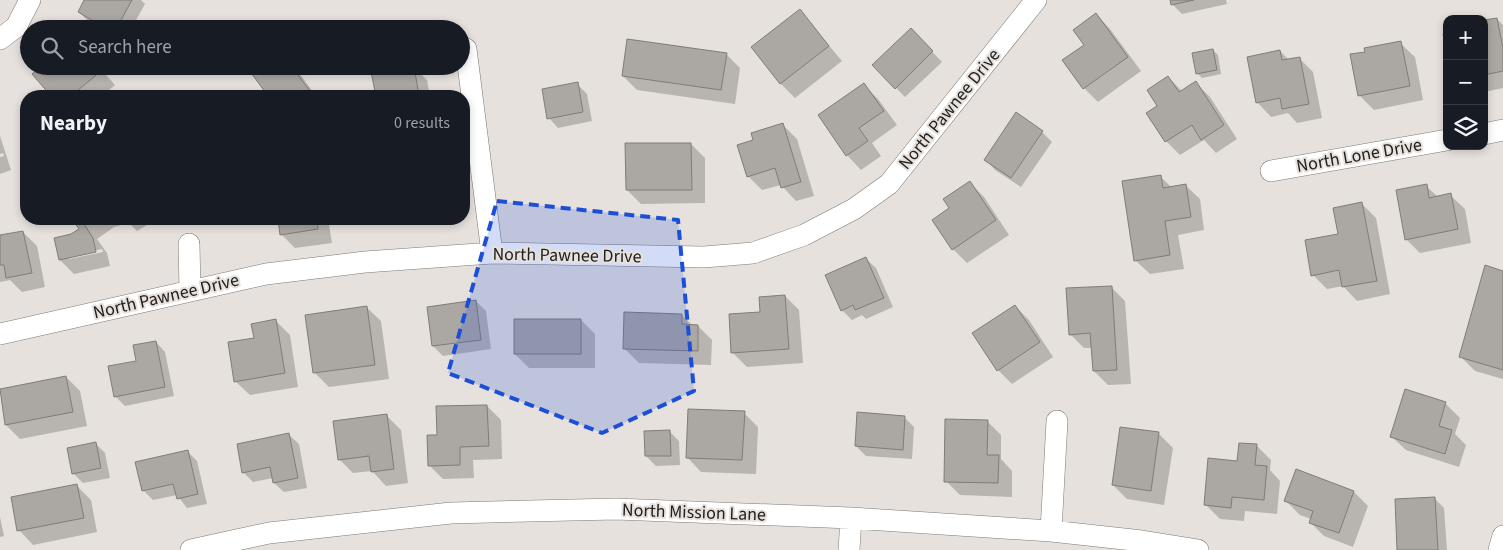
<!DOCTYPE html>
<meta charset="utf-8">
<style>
body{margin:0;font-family:"Source Sans 3",sans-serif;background:#20242c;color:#f1f3f6}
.controls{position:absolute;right:15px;top:15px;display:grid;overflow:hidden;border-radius:10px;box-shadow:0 2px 8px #0003}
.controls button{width:45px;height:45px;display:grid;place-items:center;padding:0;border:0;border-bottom:1px solid #363941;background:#171b24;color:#f1f3f6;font:25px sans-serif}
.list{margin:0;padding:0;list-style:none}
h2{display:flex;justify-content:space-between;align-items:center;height:65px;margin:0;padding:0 20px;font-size:21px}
h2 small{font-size:16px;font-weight:400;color:#9ea1a6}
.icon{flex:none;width:28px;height:28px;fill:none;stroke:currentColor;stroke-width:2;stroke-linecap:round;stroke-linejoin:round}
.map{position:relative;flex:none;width:1503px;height:550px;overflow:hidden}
.search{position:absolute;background:#171b24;box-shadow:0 2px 8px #0003;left:20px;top:20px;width:450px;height:55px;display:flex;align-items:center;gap:12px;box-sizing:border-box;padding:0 18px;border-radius:28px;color:#9ea1a6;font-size:19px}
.panel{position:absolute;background:#171b24;box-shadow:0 2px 8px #0003;left:20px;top:90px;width:450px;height:135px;border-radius:20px}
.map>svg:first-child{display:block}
</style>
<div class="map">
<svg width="1503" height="550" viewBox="0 0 1503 550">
<rect width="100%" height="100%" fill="#e6e1dc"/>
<!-- shadow -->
<path fill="#0003" fill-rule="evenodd" d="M86,0H141L145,4L131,29H101L89,22L79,12Z
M1172,0H1226L1227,4L1182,14L1172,4Z
M800,11L842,61L795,98L781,84L753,47Z
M1096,14L1110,29L1141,71L1098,102L1084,88L1064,61L1086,45Z
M1497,19L1503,25V88L1484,92V21Z
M911,30L942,62L905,97L874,65Z
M1400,43L1415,57L1423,100L1374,110L1360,96L1366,53Z
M1213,50L1218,55L1221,74L1202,78L1197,73Z
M1280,51L1289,60L1299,58L1313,72L1322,118L1297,123L1288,113L1271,117L1257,102Z
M726,54L740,68L735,104L637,90L623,76Z
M43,66H98L115,85L102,96H53L34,74Z
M247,66H294L316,96H270Z
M413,66L427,80L430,96H377L373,73Z
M1168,77L1182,91L1196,83L1210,97L1237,139L1216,153L1204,140L1180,155L1166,141L1159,106Z
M577,84L587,94L592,121L558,128L549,118Z
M864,85L878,99L897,125L872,143L881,156L861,170L847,155L820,115Z
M783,125L797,139L814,196L796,201L781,185L762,190L748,176L755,141Z
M1042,132L1052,142L1021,187L995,170L986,160Z
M0,136L11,170L0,174V157L4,156L3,153L0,154Z
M691,144L705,158V203L641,204L627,190Z
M1160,176L1172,188L1185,185L1200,199L1204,230L1178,235L1184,269L1150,274L1135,260Z
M970,183L984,197L1009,235L967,263L953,249L951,208Z
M1426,186L1438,197L1450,195L1465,209L1471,243L1420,253L1406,239Z
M1362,204L1376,218L1390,294L1357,301L1343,286L1327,289L1313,275Z
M74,219H143L147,225L137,231L129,223L114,227L97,239L107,253L110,266L74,274L60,260L71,236L81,229ZM102,249L103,252L69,259V257Z
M279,219H328L332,243L295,248L281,234Z
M23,232L37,246L45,287L22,292L10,280L0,282V236Z
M866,259L876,268L893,307L866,319L862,315L852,320L842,310Z
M1503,272V379L1475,371L1461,357Z
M1111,287L1125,301L1131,384L1108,385L1094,371L1092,348H1084L1070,334Z
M785,296L799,310L803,363L747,367L733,353L730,316L761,313Z
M476,301L486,311L491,349L443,356L433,346Z
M1015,306L1029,320L1053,357L1012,384L998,370Z
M366,307L381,321L389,379L329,387L315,373L307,316Z
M682,315L693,326H698L712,340L711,365L639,363L625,349Z
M581,320L595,334V368H529L515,354Z
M276,321L290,335L298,387L250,395L235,381Z
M156,342L165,352L174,396L125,406L115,396L137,362Z
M66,377L80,391L87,426L20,439L6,425L0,390Z
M1406,391L1446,404L1460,418L1455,434L1466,445L1459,467L1406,450L1391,436Z
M487,406L501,420L502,459L473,460L474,478L443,479L429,465L439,436Z
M744,413L758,427L756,474L701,472L687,457Z
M387,416L401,430L408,483L386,486L372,471L353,473L339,459Z
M904,417L914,427L912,459L866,456L856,446Z
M987,421L1001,435V459L1012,471V497L960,495L946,481Z
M669,431L679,441L680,465L656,466L646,456Z
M1159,434L1173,448L1164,505L1127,499L1113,485Z
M289,435L299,444L307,488L284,492L274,483L273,478L253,482L243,472Z
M96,444L105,453L110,478L83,483L73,473Z
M1257,446L1271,460L1270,470L1280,481L1277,514L1245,511L1244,521L1220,519L1206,505L1238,462Z
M188,452L197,461L207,504L187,508L177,495L153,500L143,490Z
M77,486L91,500L97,532L33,545L19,530Z
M1354,492L1368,506L1353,547L1324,536L1310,522L1311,519L1300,515L1286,501Z
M1434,498L1444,508L1447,550H1399Z
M0,517L4,536L0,537Z"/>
<!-- building -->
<path fill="#aba7a2" stroke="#807c77" d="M84,0H132L116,29H107L78,12Z
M1170,0H1194L1171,5Z
M800,9L829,46L780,84L751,47Z
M1096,13L1128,57L1083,89L1062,60L1084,45L1073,30Z
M1497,18L1503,48V71L1484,75V20Z
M911,28L933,51L895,89L872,65Z
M1447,33V55L1443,34Z
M627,39L727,53L721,90L622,76Z
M1401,41L1410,86L1358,96L1350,54L1365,52L1364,48Z
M1213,49L1217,70L1196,74L1192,53Z
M1280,50L1282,60L1300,57L1309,104L1282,109L1280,98L1256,103L1247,57Z
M42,66H98L101,71L71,96H51L32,74Z
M246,66H291L314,96H268Z
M404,66H414L419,96H376L371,72Z
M1168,76L1179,92L1196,81L1224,125L1201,140L1192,125L1165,142L1146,113L1157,106L1147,90Z
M578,82L583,112L547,119L542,89Z
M864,83L884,111L859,128L868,141L846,156L818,115Z
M1016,112L1043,131L1011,178L984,160Z
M783,123L801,182L781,188L775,168L747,177L737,145L753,140L751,133Z
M625,143H691L692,190H626Z
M1161,175L1163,188L1186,184L1191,217L1165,221L1170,255L1134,261L1122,181Z
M970,181L996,220L952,250L932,220L949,208L943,199Z
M1427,184L1429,198L1451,193L1458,229L1405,240L1396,190Z
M1362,202L1377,281L1342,287L1339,270L1311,276L1305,240L1338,234L1333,208Z
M72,219H91L84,224L93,238L96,252L59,260L54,238L71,234L79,229Z
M278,219H317L318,229L280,235Z
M23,231L32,273L6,278L4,265H0V235Z
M866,257L884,298L855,310L853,305L841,311L825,275Z
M1485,265L1503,271V370L1459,357Z
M1112,286L1117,370L1093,371L1090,333L1069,335L1066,288Z
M785,295L789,349L731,353L729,314L760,312L759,297Z
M476,300L481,340L432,346L427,307Z
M1015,305L1040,342L997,371L972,333Z
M367,306L375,365L313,373L305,315Z
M624,312L682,314V324L698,325V351L623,349Z
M276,319L285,373L234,382L228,342L254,338L251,324Z
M514,319H581V354H514Z
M156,341L165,387L114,397L108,366L136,361L133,345Z
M66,376L73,412L5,425L0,389Z
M1405,389L1446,402L1439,426L1452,430L1445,454L1390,437Z
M487,405L489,446L460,447V465L428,466L427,435H437L436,406Z
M688,409L745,411L742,460L686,458Z
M857,412L905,416L903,450L855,446Z
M387,414L394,469L371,472L369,456L338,460L333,421Z
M945,419L988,420L987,455H999L998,483L944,482Z
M1120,427L1159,432L1151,491L1112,485Z
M670,430L671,456H645L644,431Z
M289,433L298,478L273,483L270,467L242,473L237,444Z
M96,442L101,468L72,474L67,448Z
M1239,443L1257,444L1255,465L1267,466L1264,500L1232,497L1231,508L1204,505L1208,458L1237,461Z
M188,450L198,494L177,499L173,484L142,491L135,462Z
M1296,469L1354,491L1339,533L1309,523L1313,511L1284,501Z
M77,484L84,518L17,531L11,497Z
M1435,497L1438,550H1397L1395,499Z"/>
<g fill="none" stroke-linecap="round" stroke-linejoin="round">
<defs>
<path id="street" d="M0,39L16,27L30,0
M466,49L492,253
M1484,134L1503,130
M1271,171L1447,140
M189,244L190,290
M0,334L266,274L365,262L492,253L704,257L753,253L804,235L854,209L889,184L1036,0
M1051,531L1057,421
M191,550L269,533L451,513L616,509L851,518L1051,531L1142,541L1198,550
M849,550L851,518
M1499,550L1503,536"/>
</defs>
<!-- street casing -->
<use href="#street" stroke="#7d7974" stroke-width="22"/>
<!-- street -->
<use href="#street" stroke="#fff" stroke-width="21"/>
</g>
<!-- marked area -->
<path fill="#1d4ed8" fill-opacity="0.2" stroke="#1d4ed8" stroke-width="4" stroke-dasharray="10 6" stroke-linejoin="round" d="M497,201L678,220L694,391L602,433L448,373Z"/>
<g text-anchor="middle" stroke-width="4" stroke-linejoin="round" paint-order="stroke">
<!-- street labels -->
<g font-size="18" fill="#22211f" stroke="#e6e1dc">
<text transform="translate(949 109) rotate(-51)" y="6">North Pawnee Drive</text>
<text transform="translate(1359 155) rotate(-10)" y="6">North Lone Drive</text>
<text transform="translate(567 255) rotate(1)" y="6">North Pawnee Drive</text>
<text transform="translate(166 296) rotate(-13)" y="6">North Pawnee Drive</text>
<text transform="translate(694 512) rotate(2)" y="6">North Mission Lane</text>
</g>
</g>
</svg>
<div class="controls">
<button>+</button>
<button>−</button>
<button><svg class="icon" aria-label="layers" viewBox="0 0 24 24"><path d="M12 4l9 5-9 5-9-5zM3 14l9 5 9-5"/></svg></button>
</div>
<div class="search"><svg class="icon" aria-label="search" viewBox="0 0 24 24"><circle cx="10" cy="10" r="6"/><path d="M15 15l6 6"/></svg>Search here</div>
<section class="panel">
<h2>Nearby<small>0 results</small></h2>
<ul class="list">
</ul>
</section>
</div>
